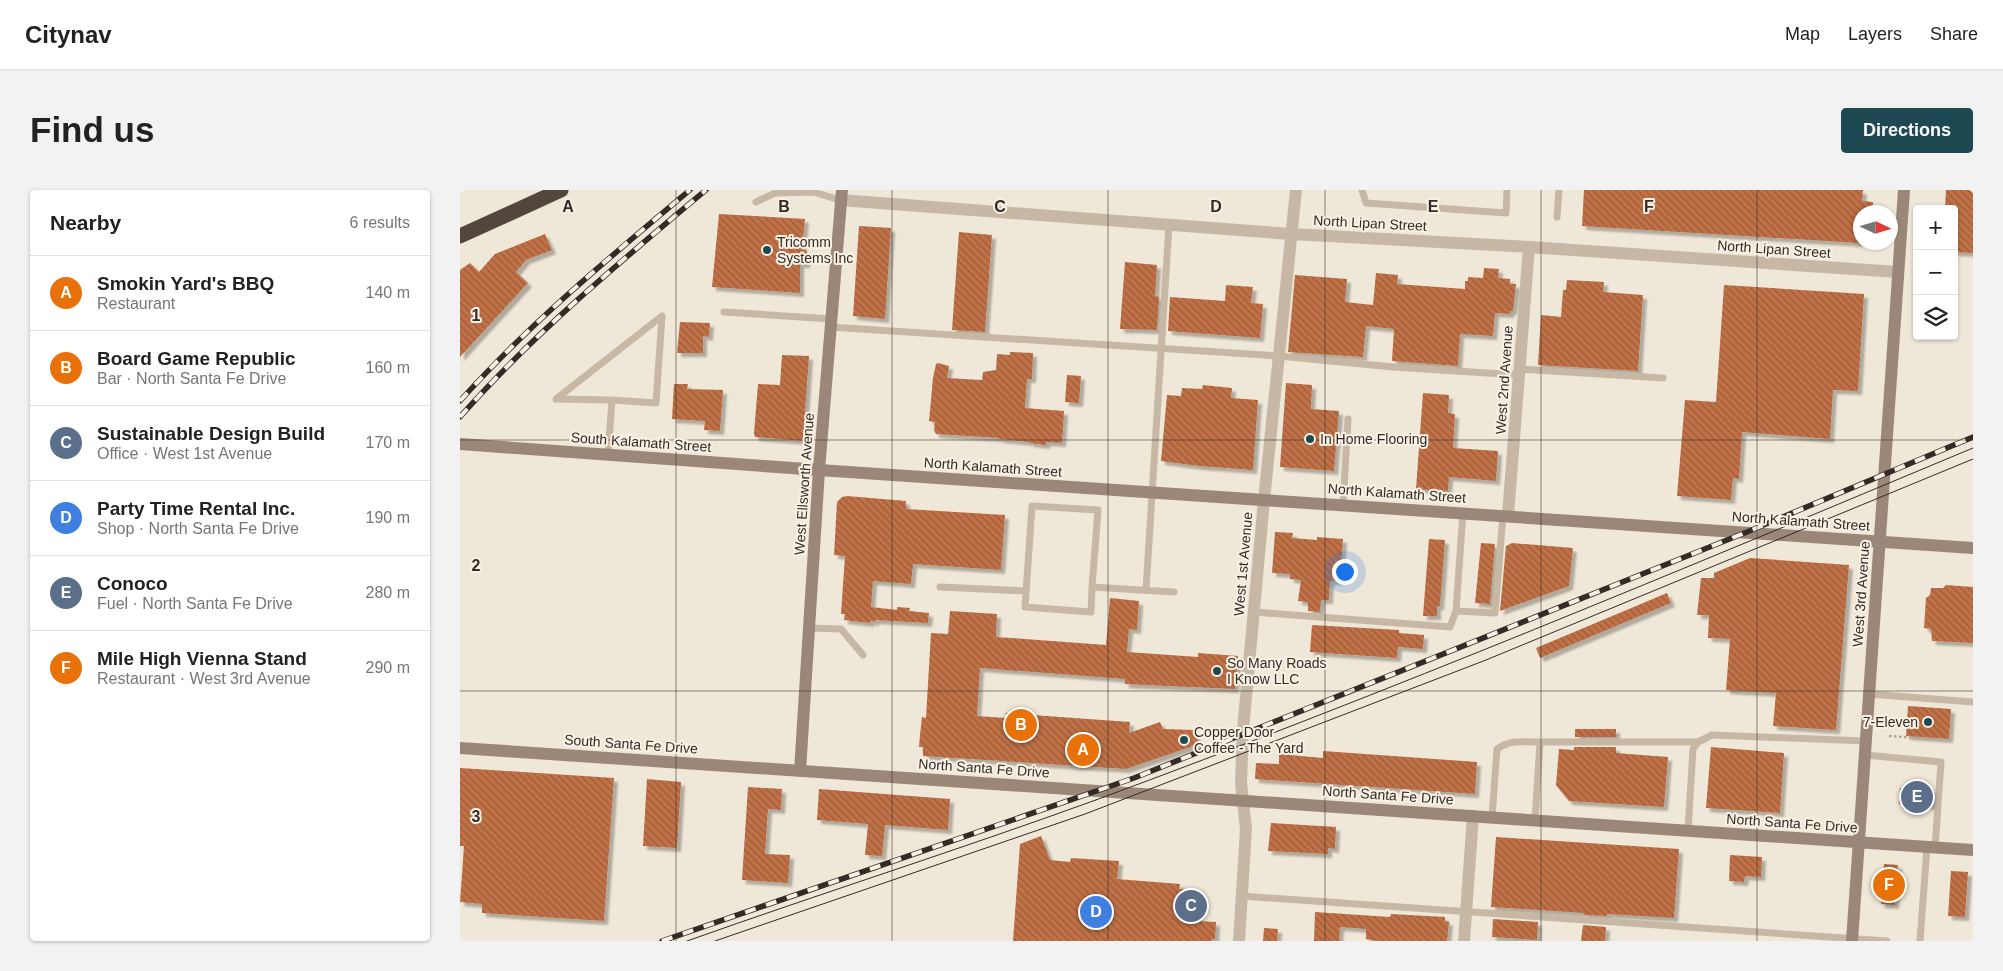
<!DOCTYPE html>
<meta charset="utf-8">
<style>
body{margin:0;font-family:Helvetica,sans-serif;background:#f2f2f2;color:#222}
.controls{position:absolute;right:15px;top:15px;display:grid;overflow:hidden;border-radius:5px;box-shadow:0 1px 4px #0004}
.controls button{width:45px;height:45px;display:grid;place-items:center;padding:0;border:0;border-bottom:1px solid #e0e0e0;background:#fff;color:#222;font:25px sans-serif}
.compass{position:absolute;left:1393px;top:15px;width:45px;height:45px;border-radius:50%;background:#fff;box-shadow:0 1px 4px #0004;rotate:94deg}
.you{position:absolute;left:884px;top:381px;width:18px;height:18px;margin:-12px;border:4px solid #fff;border-radius:50%;background:#1a73e8;box-shadow:0 0 0 8px #1a73e833}
.badge{display:grid;place-items:center;width:32px;height:32px;border-radius:50%;background:#1e4952;color:#fff;font-size:16px;font-weight:700}
.pin{position:absolute;translate:-50% -50%;border:2px solid #fff;box-shadow:0 1px 5px #0006}
.list{margin:0;padding:0;list-style:none}
h2{display:flex;justify-content:space-between;align-items:center;height:65px;margin:0;padding:0 20px;font-size:21px}
h2 small{font-size:16px;font-weight:400;color:#767676}
.list li{display:grid;grid-template-columns:32px 1fr auto;gap:15px;align-items:center;box-sizing:border-box;height:75px;padding:0 20px;border-top:1px solid #e0e0e0}
.list b{display:block;font-size:19px;white-space:nowrap}
.list p{margin:0;font-size:16px;white-space:nowrap;color:#767676}
.list em{font-size:16px;font-style:normal;color:#767676}
.icon{flex:none;width:28px;height:28px;fill:none;stroke:currentColor;stroke-width:2;stroke-linecap:round;stroke-linejoin:round}
.map{position:relative;flex:none;width:1513px;height:751px;overflow:hidden;border-radius:5px}
header{display:flex;align-items:center;gap:30px;box-sizing:border-box;height:70px;padding:0 25px;background:#fff;border-bottom:1px solid #e0e0e0}
header strong{font-size:24px}
nav{display:flex;gap:28px;margin-inline-start:auto;font-size:18px}
.intro{display:flex;align-items:center;justify-content:space-between;box-sizing:border-box;height:120px;padding:0 30px}
h1{margin:0;font-size:35px}
.button{padding:12px 22px;border-radius:5px;background:#1e4952;color:#fff;font-size:18px;font-weight:700}
main{display:flex;gap:30px;padding:0 30px}
aside{flex:1;background:#fff;border-radius:5px;box-shadow:0 1px 4px #0004}
.map>svg:first-child{display:block}
</style>
<header>
<strong>Citynav</strong>
<nav><a>Map</a><a>Layers</a><a>Share</a></nav>
</header>
<div class="intro"><h1>Find us</h1><a class="button">Directions</a></div>
<main>
<aside>
<h2>Nearby<small>6 results</small></h2>
<ul class="list">
<li><span class="badge" style="background:#e8710a">A</span><div><b>Smokin Yard's BBQ</b><p>Restaurant</p></div><em>140 m</em></li>
<li><span class="badge" style="background:#e8710a">B</span><div><b>Board Game Republic</b><p>Bar · North Santa Fe Drive</p></div><em>160 m</em></li>
<li><span class="badge" style="background:#5c6f8a">C</span><div><b>Sustainable Design Build</b><p>Office · West 1st Avenue</p></div><em>170 m</em></li>
<li><span class="badge" style="background:#3f7fe0">D</span><div><b>Party Time Rental Inc.</b><p>Shop · North Santa Fe Drive</p></div><em>190 m</em></li>
<li><span class="badge" style="background:#5c6f8a">E</span><div><b>Conoco</b><p>Fuel · North Santa Fe Drive</p></div><em>280 m</em></li>
<li><span class="badge" style="background:#e8710a">F</span><div><b>Mile High Vienna Stand</b><p>Restaurant · West 3rd Avenue</p></div><em>290 m</em></li>
</ul>
</aside>
<div class="map">
<svg width="1513" height="751" viewBox="0 0 1513 751">
<defs>
<pattern id="building-back-hatch" width="6" height="6" patternUnits="userSpaceOnUse" patternTransform="scale(1.25)"><rect width="6" height="6" fill="#c07146"/><path d="M-1 5l2 2M0 0l6 6M5-1l2 2" fill="none" stroke="#9d5d3a"/></pattern>
<filter id="shadow"><feDropShadow dx="4" dy="4" stdDeviation="1" flood-color="#0004"/></filter>
</defs>
<rect width="100%" height="100%" fill="#efe7d8"/>
<!-- building -->
<path fill="url(#building-back-hatch)" filter="url(#shadow)" d="M1124,0H1403L1402,11L1413,12V22H1400L1398,53L1122,36Z
M1486,0H1513V63L1494,62V19H1485Z
M259,24L345,29L342,59L347,61L346,74H340V103L252,97Z
M399,36L431,38L425,129L393,126Z
M499,42L532,45L525,142L492,140Z
M85,44L92,60L66,70L56,82L68,93L0,167V80L10,73L19,82L35,64Z
M665,72L697,75L695,106L699,107L697,140L660,139Z
M1024,78L1039,79L1038,88L1050,89V94H1056L1053,121H1050V124L1035,123L1033,146L1000,144L998,176L932,171L934,139L906,136L903,167L828,162L835,85L887,89L885,112L913,115L916,83L938,85L937,94L1005,99V91H1008V87L1023,88Z
M1107,90L1144,92L1143,102L1183,105L1178,181L1078,175L1081,125L1101,127L1103,100H1106Z
M766,95L793,97L791,113L803,114L800,148L708,141L710,107L765,111Z
M1264,95L1404,104L1398,201L1373,200L1370,249L1282,242L1279,289L1273,288L1271,310L1217,306L1225,210L1256,212Z
M220,132L250,133L249,147L243,146V163H217Z
M550,162L573,163L572,189H567L565,218L604,221L602,253L586,252V255L570,253V252L539,249L540,248L476,244L474,240L475,232L469,231L473,188L476,174L478,173L489,176L487,188L522,190L523,182L536,180L537,164L550,165Z
M322,165L349,166L343,251L295,247L294,243L298,194L320,195Z
M607,185L621,186L619,213L605,212Z
M826,193L852,195L851,219L879,221L874,281L820,277Z
M214,194H228L227,199L263,200L260,241L244,240L245,231L212,229Z
M743,195L772,198L771,208L798,210L793,280L739,276L701,271L707,205L721,206L722,198L742,199Z
M963,203L989,205L988,223L995,224L993,258L1038,261L1036,291L989,287L988,301L956,299Z
M387,306L446,311V319L545,325L541,380L453,374L451,394L413,391L411,417L437,420V417L450,418L449,421L469,423L468,433L415,430V432L410,431V433L384,430L385,424H381L385,366L374,365L377,312L382,307Z
M815,342L833,343L832,348L857,350V347L883,349L880,391H870L869,410H861L860,422L848,421V412L838,411L841,390L830,389V384L812,383Z
M969,349L985,350L980,416H977V426H963Z
M1021,353L1035,354L1030,414L1015,413Z
M1052,353L1113,358L1109,396L1040,421L1046,356Z
M1290,368L1389,375L1376,540L1313,536L1316,503L1266,500L1270,449L1248,448L1249,425H1237L1241,388H1254V383Z
M1486,395L1513,397V453L1472,451L1471,439L1464,438L1466,408L1470,405L1471,398H1483Z
M1207,403L1211,413L1080,468L1076,458Z
M650,408L679,411L677,440L669,439L667,462L738,467V463L778,466L775,499L665,494V489L520,478L517,526L546,528V523L670,532L669,543L700,532L703,539L734,540L739,554L666,579L463,566V557H459L460,545L462,527L466,528L471,443L488,444L490,421L537,424L536,447L646,455Z
M852,435L939,440V443L964,445L963,459L938,457L937,468L850,462Z
M1448,516L1491,519L1489,549L1446,546Z
M1115,539H1156V547H1115Z
M1114,557H1156V563L1208,567L1204,617L1109,611L1096,595L1099,559L1114,560Z
M1251,557L1324,563L1320,623L1246,618Z
M863,561L1017,572L1015,604L795,589L796,573L819,574V564L863,568Z
M0,578L154,588L144,731L22,723V714L0,712L4,656H0Z
M187,589L221,592L217,658L183,656Z
M288,597L322,599L321,620L308,619L305,664L330,665L328,693L282,690Z
M1440,598L1474,600L1473,616L1439,614Z
M359,599L490,609L488,640L425,635L422,666L405,665L408,634L357,630Z
M811,633L876,637L875,659L868,658V664L808,661Z
M581,646L590,670L610,672L611,668L659,671L657,689L720,694L719,699L740,701L738,731L756,732L755,749H752L751,751H553L560,654Z
M1036,647L1219,659L1214,728L1147,724V726L1124,725V723L1031,717Z
M1270,665L1302,667L1301,687L1285,686L1284,692L1269,691Z
M1424,674L1438,675L1435,715L1421,714Z
M1491,681L1508,682L1505,727L1488,726Z
M855,722L930,727L931,724L985,727V731L989,732L987,751H917L906,749V739L880,737L879,751H854Z
M1033,729L1078,732L1077,750L1032,747Z
M1123,735L1146,737L1145,751H1121Z
M804,738L818,739L817,751H803Z"/>
<g fill="none" stroke-linecap="round" stroke-linejoin="round">
<!-- path -->
<path stroke="#b2a290" stroke-width="2.5" stroke-dasharray="2.5 2.5" stroke-linecap="butt" d="M1429,546L1474,549"/>
<!-- lane -->
<path stroke="#c7b8a5" stroke-width="7" d="M902,0L906,13L1046,23L1047,0
M296,12L315,3L353,2L380,10
M1097,27L1099,0
M264,122L371,129
M370,137L819,166L933,177L1059,185
M1059,179L1203,188
M148,265L152,210L96,209L202,126L196,213L152,210
M883,315L888,229
M1003,322L996,421L1035,423L1043,325
M480,397L566,401
M632,397L638,320L572,316L565,417L631,422L632,397L714,402
M686,400L709,35
M794,422L990,437L996,421
M349,438L381,439L403,465
M1409,504L1513,512
M1405,565L1481,572L1475,658
M1032,627L1037,559C1051,549 1063,552 1080,552
M1075,630L1080,552H1238
M1228,641L1233,559L1238,552L1252,545L1406,551
M781,706L1427,751
M1460,751L1467,657"/>
<!-- street -->
<path stroke="#c7b8a5" stroke-width="12" d="M380,10L831,44L1069,57L1438,82
M1048,325L1069,57
M779,751L786,639L781,593L783,540L804,310L836,0
M1004,751L1013,626"/>
<!-- secondary -->
<path stroke="#9a8777" stroke-width="12" d="M0,254L359,280L1513,358
M0,558L1513,660
M340,581L359,280L382,0
M1392,751L1444,0"/>
<!-- highway -->
<path stroke="#53473d" stroke-width="15" d="M0,46L101,0"/>
<!-- tram -->
<path stroke="#332b26" stroke-width="1" d="M227,751C362,703 498,660 633,611C929,502 1221,380 1513,258
M255,751L625,624L1026,470L1513,269"/>
<defs>
<path id="rail" d="M0,211C70,133 150,67 230,0
M0,227C74,143 160,72 246,0
M202,751L674,588L1287,342L1513,247"/>
</defs>
<!-- rail casing -->
<use href="#rail" stroke="#332b26" stroke-width="5.5"/>
<!-- rail -->
<use href="#rail" stroke="#f8f1e4" stroke-width="4" stroke-dasharray="11" stroke-linecap="butt"/>
</g>
<!-- grid -->
<path fill="none" stroke="#332b26" stroke-width="1" stroke-opacity="0.55" d="M216,0V751M432,0V751M648,0V751M865,0V751M1081,0V751M1297,0V751M0,250H1513M0,501H1513"/>
<!-- markers -->
<g fill="#1e4952" stroke="#f8f1e4" stroke-width="2">
<circle cx="307" cy="60" r="5"/>
<circle cx="850" cy="249" r="5"/>
<circle cx="757" cy="481" r="5"/>
<circle cx="1468" cy="532" r="5"/>
<circle cx="724" cy="550" r="5"/>
</g>
<g text-anchor="middle" stroke-width="4" stroke-linejoin="round" paint-order="stroke">
<!-- street labels -->
<g font-size="14" fill="#332b26" stroke="#f8f1e4">
<text transform="translate(910 33) rotate(3)" y="5">North Lipan Street</text>
<text transform="translate(1314 59) rotate(4)" y="5">North Lipan Street</text>
<text transform="translate(1044 190) rotate(-86)" y="5">West 2nd Avenue</text>
<text transform="translate(181 252) rotate(4)" y="5">South Kalamath Street</text>
<text transform="translate(533 277) rotate(4)" y="5">North Kalamath Street</text>
<text transform="translate(344 294) rotate(-86)" y="5">West Ellsworth Avenue</text>
<text transform="translate(937 303) rotate(4)" y="5">North Kalamath Street</text>
<text transform="translate(1341 331) rotate(4)" y="5">North Kalamath Street</text>
<text transform="translate(783 374) rotate(-85)" y="5">West 1st Avenue</text>
<text transform="translate(1401 404) rotate(-86)" y="5">West 3rd Avenue</text>
<text transform="translate(171 554) rotate(4)" y="5">South Santa Fe Drive</text>
<text transform="translate(524 578) rotate(4)" y="5">North Santa Fe Drive</text>
<text transform="translate(928 605) rotate(4)" y="5">North Santa Fe Drive</text>
<text transform="translate(1332 633) rotate(4)" y="5">North Santa Fe Drive</text>
</g>
<!-- poi labels -->
<g font-size="14" fill="#332b26" stroke="#f8f1e4" text-anchor="start">
<text x="317" y="57">Tricomm<tspan x="317" dy="16">Systems Inc</tspan></text>
<text x="860" y="254">In Home Flooring</text>
<text x="767" y="478">So Many Roads<tspan x="767" dy="16">I Know LLC</tspan></text>
<text x="1458" y="537" text-anchor="end">7-Eleven</text>
<text x="734" y="547">Copper Door<tspan x="734" dy="16">Coffee - The Yard</tspan></text>
</g>
</g>
<g font-size="16" text-anchor="middle" font-weight="bold" fill="#332b26" stroke="#f8f1e4" stroke-width="4" stroke-linejoin="round" paint-order="stroke">
<text x="108" y="22">A</text>
<text x="324" y="22">B</text>
<text x="540" y="22">C</text>
<text x="756" y="22">D</text>
<text x="973" y="22">E</text>
<text x="1189" y="22">F</text>
<text x="16" y="131">1</text>
<text x="16" y="381">2</text>
<text x="16" y="632">3</text>
</g>
</svg>
<div class="controls">
<button>+</button>
<button>−</button>
<button><svg class="icon" aria-label="layers" viewBox="0 0 24 24"><path d="M12 4l9 5-9 5-9-5zM3 14l9 5 9-5"/></svg></button>
</div>
<svg class="compass" viewBox="-18 -18 36 36"><path d="M0-13l5 13h-10z" fill="#e53935"/><path d="M0 13l5-13h-10z" fill="#767676"/></svg>
<div class="you"></div>
<div class="pin badge" style="left:623px;top:560px;background:#e8710a">A</div>
<div class="pin badge" style="left:561px;top:535px;background:#e8710a">B</div>
<div class="pin badge" style="left:731px;top:716px;background:#5c6f8a">C</div>
<div class="pin badge" style="left:636px;top:722px;background:#3f7fe0">D</div>
<div class="pin badge" style="left:1457px;top:607px;background:#5c6f8a">E</div>
<div class="pin badge" style="left:1429px;top:695px;background:#e8710a">F</div>
</div>
</main>
